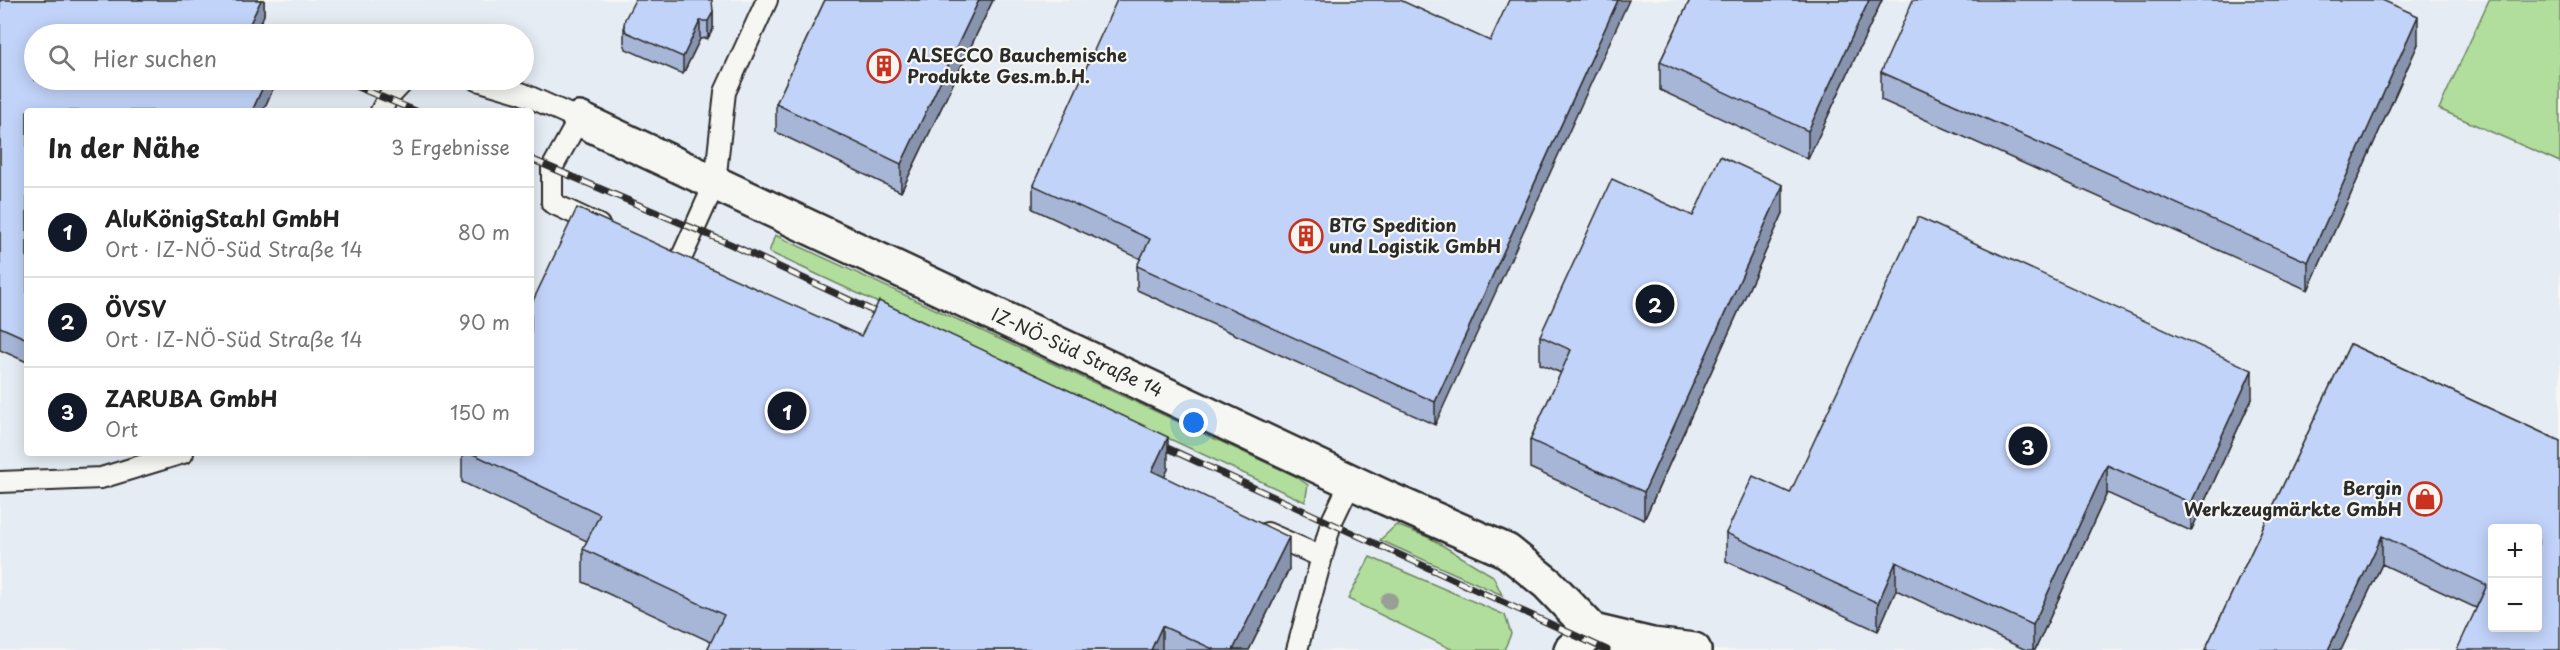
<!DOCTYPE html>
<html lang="de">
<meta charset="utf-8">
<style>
body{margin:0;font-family:"Playpen Sans",sans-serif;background:#f6f6f6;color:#222}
.controls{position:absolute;right:18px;bottom:18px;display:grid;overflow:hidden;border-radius:6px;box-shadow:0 3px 15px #0003}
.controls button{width:54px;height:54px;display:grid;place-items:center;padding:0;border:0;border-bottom:2px solid #e0e0e0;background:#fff;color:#222;font:30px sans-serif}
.you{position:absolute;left:1194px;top:423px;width:21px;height:21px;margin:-15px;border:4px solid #fff;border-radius:50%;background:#1a73e8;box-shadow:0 0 0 9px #1a73e833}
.badge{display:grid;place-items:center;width:39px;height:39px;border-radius:50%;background:#111827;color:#fff;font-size:20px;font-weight:700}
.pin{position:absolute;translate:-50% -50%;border:3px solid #fff;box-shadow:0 2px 6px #0006}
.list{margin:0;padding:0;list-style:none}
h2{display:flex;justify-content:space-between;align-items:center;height:78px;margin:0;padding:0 24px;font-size:26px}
h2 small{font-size:20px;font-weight:400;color:#767676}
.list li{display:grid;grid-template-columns:39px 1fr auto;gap:18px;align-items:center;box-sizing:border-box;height:90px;padding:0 24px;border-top:2px solid #e0e0e0}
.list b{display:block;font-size:22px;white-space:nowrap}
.list p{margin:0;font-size:20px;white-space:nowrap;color:#767676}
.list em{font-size:20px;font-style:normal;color:#767676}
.icon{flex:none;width:33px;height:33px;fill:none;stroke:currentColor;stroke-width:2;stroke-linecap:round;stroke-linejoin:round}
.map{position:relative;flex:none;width:2560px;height:650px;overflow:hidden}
.search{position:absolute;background:#fff;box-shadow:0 3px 15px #0003;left:24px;top:24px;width:510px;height:66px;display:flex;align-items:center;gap:15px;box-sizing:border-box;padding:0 21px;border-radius:33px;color:#767676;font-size:22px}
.panel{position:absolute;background:#fff;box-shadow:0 3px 15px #0003;left:24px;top:108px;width:510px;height:348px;border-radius:6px}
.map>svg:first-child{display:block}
</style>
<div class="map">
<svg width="2560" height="650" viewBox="0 0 2560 650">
<rect width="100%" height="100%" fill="#f6f6f2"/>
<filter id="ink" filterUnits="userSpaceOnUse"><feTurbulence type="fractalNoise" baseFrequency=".0167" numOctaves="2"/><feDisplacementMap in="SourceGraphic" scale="12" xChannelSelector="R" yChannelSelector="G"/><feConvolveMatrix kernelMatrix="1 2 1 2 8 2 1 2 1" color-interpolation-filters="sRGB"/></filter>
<g filter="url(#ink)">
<!-- built -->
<path fill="#e6ecf4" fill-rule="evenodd" d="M0,0H2560V650H0ZM34,34H524V80H34ZM27,111H531V453H27ZM2492,528H2538V628H2492Z"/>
<!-- green -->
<path fill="#b1de9c" stroke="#6e8464" stroke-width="1.5" d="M2489,0H2560V162L2439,109Z
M775,235L1295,476L1308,485L1305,502L769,252Z
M1396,525L1430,538L1493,576L1502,595L1380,540Z
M1370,557L1505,615L1511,634L1504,650H1453L1348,599Z"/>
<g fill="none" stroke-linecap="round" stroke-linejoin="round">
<defs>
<path id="lane" d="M477,80L521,93L579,119L552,168V203L599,225
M381,111L387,99L405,80
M679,263L715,183L725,92L767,0
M0,482L101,478L183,453
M1267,533L1322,557
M1297,650L1331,523L1351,481"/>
<path id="street" d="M579,119L1386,498L1507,551L1548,584L1593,631L1652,645L1694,650
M1571,650L1593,631"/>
</defs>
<!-- lane casing -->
<use href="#lane" stroke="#2b2b2b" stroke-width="24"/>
<!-- street casing -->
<use href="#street" stroke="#2b2b2b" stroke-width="38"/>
<!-- lane -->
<use href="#lane" stroke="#f6f6f2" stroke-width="20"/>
<!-- street -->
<use href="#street" stroke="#f6f6f2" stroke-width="33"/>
<defs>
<path id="rail" d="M340,80L416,111
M531,159L730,244L888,318
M1152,441L1607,650"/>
</defs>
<!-- rail casing -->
<use href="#rail" stroke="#2b2b2b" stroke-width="7"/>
<!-- rail -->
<use href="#rail" stroke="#f6f6f2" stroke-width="4.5" stroke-dasharray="14" stroke-linecap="butt"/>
</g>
<!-- trees -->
<circle fill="#989f94" cx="1389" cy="601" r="9"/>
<!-- wall -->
<path fill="#a7b5d6" stroke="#2b2b2b" stroke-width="1.5" d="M0,0H264V15L34,80H277L263,111H27V362L0,350Z
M825,0H993L901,192L776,132V104Z
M1690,0H1882L1808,159L1660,90V62Z
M713,12V29L708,38L700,39L683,74L626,49L624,43V25Z
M1490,41L1435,425L1137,290V266L1141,259L1033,209V185Z
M2418,44L2308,290L1881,100V72Z
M1783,213L1644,520L1530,468V440L1561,373L1540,364V336L1693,216Z
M861,336L1168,469L1164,477L1289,569L1249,650H707L711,642L583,582V549L587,541L462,482V453H531Z
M2350,344L2560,441L2476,608L2382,564L2341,650H2205Z
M2252,398L2191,531L2107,493L2035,650H2026L1896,590L1878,631L1726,561V533L1790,493Z"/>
<!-- shaded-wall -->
<path fill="#8894ae" stroke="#2b2b2b" stroke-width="1.5" d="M261,0H264V15L256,34H245Z
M979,0H993L901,192V164Z
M1618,0H1629L1435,425V402Z
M1869,0H1882L1808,159V131Z
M713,12V29L708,38V21Z
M2418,16V44L2308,290V262Z
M700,21V39L683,74V57Z
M266,80H277L263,111H252Z
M1783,185V213L1644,520V492Z
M2252,370V398L2191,531V503Z
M1168,437V469L1152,504V471Z
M2107,465V493L2035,650H2033V625Z
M2382,536V564L2341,650H2328Z
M1289,537V569L1249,650H1233Z
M1896,562V590L1878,631V603Z
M1162,626V650H1151Z"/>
<!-- building -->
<path fill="#c2d3f9" stroke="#2b2b2b" stroke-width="1.5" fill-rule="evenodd" d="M0,0H261L245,34H34V80H266L252,111H27V339L0,327Z
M635,0H712L713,12L708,21H700L683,57L626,32L624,25L625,19Z
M825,0H979L901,164L776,104Z
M1117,0H1400L1490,41L1509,0H1618L1435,402L1137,266L1150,239L1033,185Z
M1690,0H1869L1808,131L1660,62Z
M1913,0H2382L2418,16L2308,262L1881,72Z
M1720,156L1783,185L1644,492L1530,440L1571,350L1540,336L1612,179L1693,216Z
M577,208L861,336L879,301L1168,437L1152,471L1289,537L1233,650H1215L1162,626L1151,650H707L724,615L583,549L600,514L471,453H531V305Z
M1918,217L2252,370L2191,503L2107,465L2033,625L1896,562L1878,603L1726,533L1753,476L1790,493Z
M2350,344L2560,441V650H2457L2487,585L2382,536L2328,650H2205ZM2493,528H2538V627H2493Z"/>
</g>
<!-- icons -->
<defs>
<symbol id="building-ring" viewBox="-11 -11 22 22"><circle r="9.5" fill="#f6f6f2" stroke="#c8321e" stroke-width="1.5"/><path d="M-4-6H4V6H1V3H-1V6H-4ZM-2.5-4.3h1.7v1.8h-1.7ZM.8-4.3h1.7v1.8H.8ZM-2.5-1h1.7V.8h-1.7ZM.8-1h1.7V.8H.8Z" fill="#c8321e"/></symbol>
<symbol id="shop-ring" viewBox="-11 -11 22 22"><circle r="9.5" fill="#f6f6f2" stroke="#c8321e" stroke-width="1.5"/><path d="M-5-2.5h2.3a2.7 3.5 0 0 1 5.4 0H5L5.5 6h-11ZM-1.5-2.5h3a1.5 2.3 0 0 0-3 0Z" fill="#c8321e"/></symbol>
</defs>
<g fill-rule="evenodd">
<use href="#building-ring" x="865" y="47" width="38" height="38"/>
<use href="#building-ring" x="1287" y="217" width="38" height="38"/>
<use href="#shop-ring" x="2406" y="480" width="38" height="38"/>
</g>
<g text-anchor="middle" stroke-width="4.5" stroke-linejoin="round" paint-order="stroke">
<!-- poi labels -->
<g font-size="18" font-weight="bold" fill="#2b2b2b" stroke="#f6f6f2" text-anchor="start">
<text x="907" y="62">ALSECCO Bauchemische<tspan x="907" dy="21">Produkte Ges.m.b.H.</tspan></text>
<text x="1329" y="232">BTG Spedition<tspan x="1329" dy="21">und Logistik GmbH</tspan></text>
<text x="2402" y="495" text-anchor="end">Bergin<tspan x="2402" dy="21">Werkzeugmärkte GmbH</tspan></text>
</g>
<!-- street labels -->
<g font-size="18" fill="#2b2b2b" stroke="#f6f6f2">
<text transform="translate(1077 353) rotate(25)" y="6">IZ-NÖ-Süd Straße 14</text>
</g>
</g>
</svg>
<div class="controls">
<button>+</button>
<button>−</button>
</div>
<div class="you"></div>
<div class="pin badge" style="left:787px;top:411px">1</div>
<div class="pin badge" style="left:1655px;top:304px">2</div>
<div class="pin badge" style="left:2028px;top:446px">3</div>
<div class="search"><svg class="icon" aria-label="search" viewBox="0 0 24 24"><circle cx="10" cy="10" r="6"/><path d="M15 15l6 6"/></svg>Hier suchen</div>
<section class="panel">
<h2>In der Nähe<small>3 Ergebnisse</small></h2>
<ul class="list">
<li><span class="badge">1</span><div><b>AluKönigStahl GmbH</b><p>Ort · IZ-NÖ-Süd Straße 14</p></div><em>80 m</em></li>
<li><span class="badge">2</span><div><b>ÖVSV</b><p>Ort · IZ-NÖ-Süd Straße 14</p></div><em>90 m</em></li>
<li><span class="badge">3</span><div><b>ZARUBA GmbH</b><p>Ort</p></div><em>150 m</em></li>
</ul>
</section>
</div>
